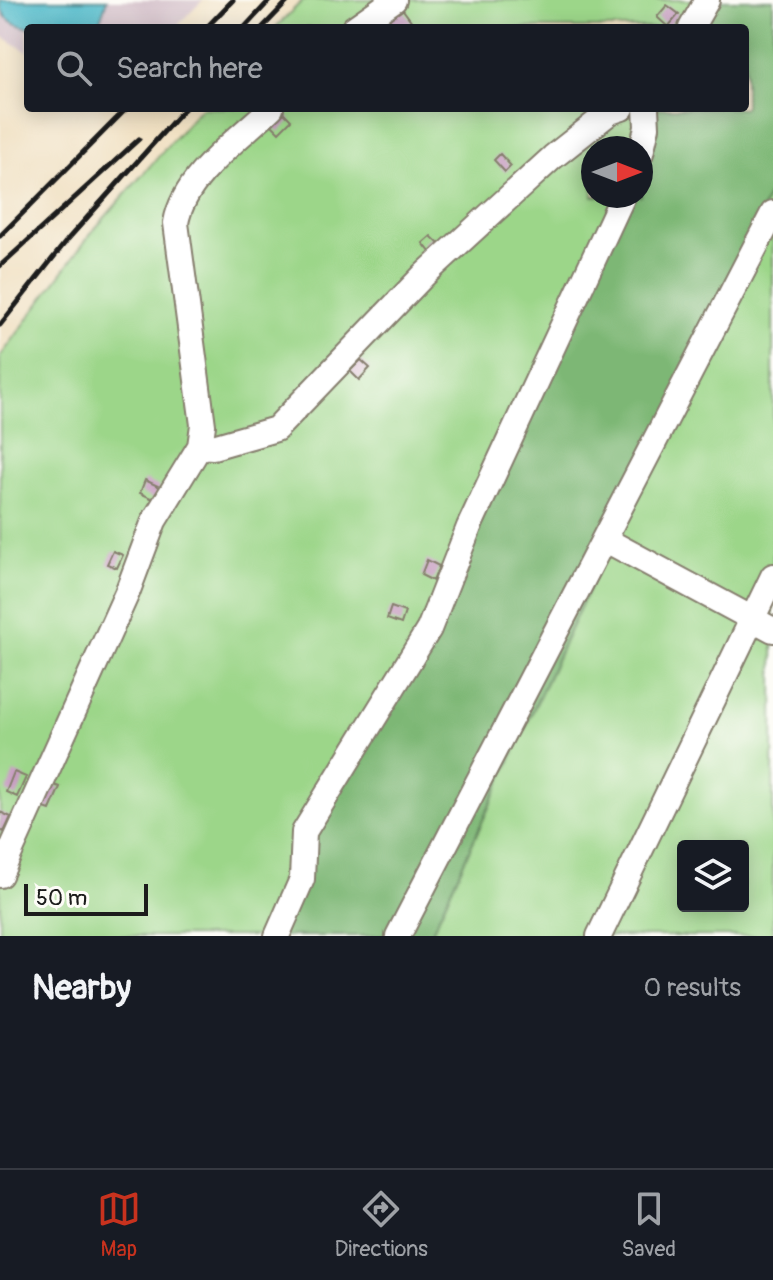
<!DOCTYPE html>
<style>
body{margin:0;font-family:Pangolin,sans-serif;background:#242831;color:#f1f3f6}
.controls{position:absolute;right:24px;bottom:24px;display:grid;overflow:hidden;border-radius:8px;box-shadow:0 4px 20px #0003}
.controls button{width:72px;height:72px;display:grid;place-items:center;padding:0;border:0;border-bottom:2px solid #363941;background:#171b24;color:#f1f3f6;font:40px sans-serif}
.compass{position:absolute;left:581px;top:136px;width:72px;height:72px;border-radius:50%;background:#171b24;box-shadow:0 4px 20px #0003;rotate:90deg}
.scale{position:absolute;left:24px;bottom:20px;width:124px;box-sizing:border-box;padding-left:8px;border:4px solid #1c1c1c;border-top:0;font-size:22px;line-height:28px;white-space:nowrap;color:#1c1c1c;-webkit-text-stroke:6px #fdfcf7;paint-order:stroke}
.list{margin:0;padding:0;list-style:none}
h2{display:flex;justify-content:space-between;align-items:center;height:104px;margin:0;padding:0 32px;font-size:34px}
h2 small{font-size:26px;font-weight:400;color:#9ea1a6}
.icon{flex:none;width:44px;height:44px;fill:none;stroke:currentColor;stroke-width:2;stroke-linecap:round;stroke-linejoin:round}
.map{position:relative;flex:none;width:773px;height:936px;overflow:hidden}
.search{position:absolute;background:#171b24;box-shadow:0 4px 20px #0003;left:24px;right:24px;top:24px;height:88px;display:flex;align-items:center;gap:20px;box-sizing:border-box;padding:0 28px;border-radius:8px;color:#9ea1a6;font-size:30px}
.sheet{height:232px;background:#171b24}
nav{display:flex;justify-content:space-around;align-items:center;box-sizing:border-box;height:112px;border-top:2px solid #363941;background:#171b24;font-size:22px;color:#9ea1a6}
nav a{display:grid;justify-items:center;gap:4px}
nav .on{color:#c8321e}
.map>svg:first-child{display:block}
</style>
<div class="map">
<svg width="773" height="936" viewBox="0 0 773 936">
<rect width="100%" height="100%" fill="#fdfcf7"/>
<filter id="ink" filterUnits="userSpaceOnUse"><feTurbulence type="fractalNoise" baseFrequency=".0125" numOctaves="2"/><feDisplacementMap in="SourceGraphic" scale="16" xChannelSelector="R" yChannelSelector="G"/><feConvolveMatrix kernelMatrix="1 2 1 2 8 2 1 2 1" color-interpolation-filters="sRGB"/></filter>
<filter id="wash" filterUnits="userSpaceOnUse"><feTurbulence type="fractalNoise" baseFrequency=".006" numOctaves="4" result="noise"/><feDisplacementMap in="SourceGraphic" scale="32" xChannelSelector="R" yChannelSelector="G"/><feGaussianBlur stdDeviation="1.8" result="paint"/><feColorMatrix in="noise" values="0 0 0 0 0 0 0 0 0 0 0 0 0 0 0 0 0 1.4 0 .05"/><feComposite in="paint" operator="in"/></filter>
<g filter="url(#wash)">
<rect width="100%" height="100%" fill="#f0dfc0"/>
<!-- industrial -->
<path fill="#d2bdc7" d="M0,0H203L175,28H28V52L0,35Z"/>
<!-- green -->
<path fill="#9cd689" stroke="#5c7952" stroke-width="2" fill-rule="evenodd" d="M303,0H707L691,28H275Z
M201,108H646L641,148H593V196H623L277,936H0V357L92,232Z
M773,185V936H430ZM683,846H743V906H683Z"/>
<!-- forest -->
<path fill="#7db775" stroke="#4c6a48" stroke-width="2" d="M707,0H773V185L430,936H277L304,832L397,675L623,196H641L646,108H745V28H691Z"/>
<!-- water -->
<path fill="#4db9c9" stroke="#346a72" stroke-width="2" d="M0,0H107L97,28C70,28 0,40 0,0Z"/>
<g id="blocks">
<!-- building -->
<path fill="#c59abf" d="M667,5L679,14L668,27L657,17Z
M401,7L412,22L404,28H395L387,16Z
M284,113L291,120L279,132L272,125Z
M500,154L511,166L505,172L494,160Z
M431,236L440,245L431,253L423,243Z
M361,360L370,368L359,380L350,371Z
M145,480L160,487L155,500L140,493Z
M113,551L123,555L117,568L107,564Z
M427,560L439,566L433,581L421,575Z
M391,607L405,612L401,624L387,619Z
M14,772L26,777L17,797L6,792Z
M54,785L60,787L50,810L44,808Z
M0,812L11,817L4,832L0,830Z"/>
</g>
</g>
<g filter="url(#ink)">
<use href="#blocks" fill-opacity="0" stroke="#867e6e" stroke-width="2"/>
<g fill="none" stroke-linecap="round" stroke-linejoin="round">
<defs>
<path id="minor" d="M354,28L394,0
M691,28L707,0
M641,153L647,127L646,108
M200,446L213,447L276,429L424,275L553,157L610,112L622,108
M604,539L773,630
M0,875L127,593L154,521L200,446L203,425L176,223C184,176 238,140 271,108
M277,936L302,879L304,832L429,629L469,527L623,196
M398,936L773,213
M599,936L773,576"/>
</defs>
<!-- minor casing -->
<use href="#minor" stroke="#867e6e" stroke-width="28"/>
<!-- minor -->
<use href="#minor" stroke="#fff" stroke-width="24"/>
<!-- rail -->
<path stroke="#1c1c1c" stroke-width="5" d="M206,28L233,0
M244,28L270,0
M262,28L289,0
M0,236L127,108
M0,266L139,139
M0,325L68,239L185,108"/>
</g>
</g>
</svg>
<div class="controls">
<button><svg class="icon" aria-label="layers" viewBox="0 0 24 24"><path d="M12 4l9 5-9 5-9-5zM3 14l9 5 9-5"/></svg></button>
</div>
<svg class="compass" viewBox="-18 -18 36 36"><path d="M0-13l5 13h-10z" fill="#e53935"/><path d="M0 13l5-13h-10z" fill="#9ea1a6"/></svg>
<div class="scale">50 m</div>
<div class="search"><svg class="icon" aria-label="search" viewBox="0 0 24 24"><circle cx="10" cy="10" r="6"/><path d="M15 15l6 6"/></svg>Search here</div>
</div>
<section class="sheet">
<h2>Nearby<small>0 results</small></h2>
<ul class="list">
</ul>
</section>
<nav>
<a class="on"><svg class="icon" aria-label="map" viewBox="0 0 24 24"><path d="M3 6l6-2 6 2 6-2v14l-6 2-6-2-6 2zM9 4v14M15 6v14"/></svg>Map</a>
<a><svg class="icon" aria-label="directions" viewBox="0 0 24 24"><path d="M12 3l9 9-9 9-9-9zM9 14v-3h6M13 9l2 2-2 2"/></svg>Directions</a>
<a><svg class="icon" aria-label="saved" viewBox="0 0 24 24"><path d="M7 4h10v16l-5-4-5 4z"/></svg>Saved</a>
</nav>
